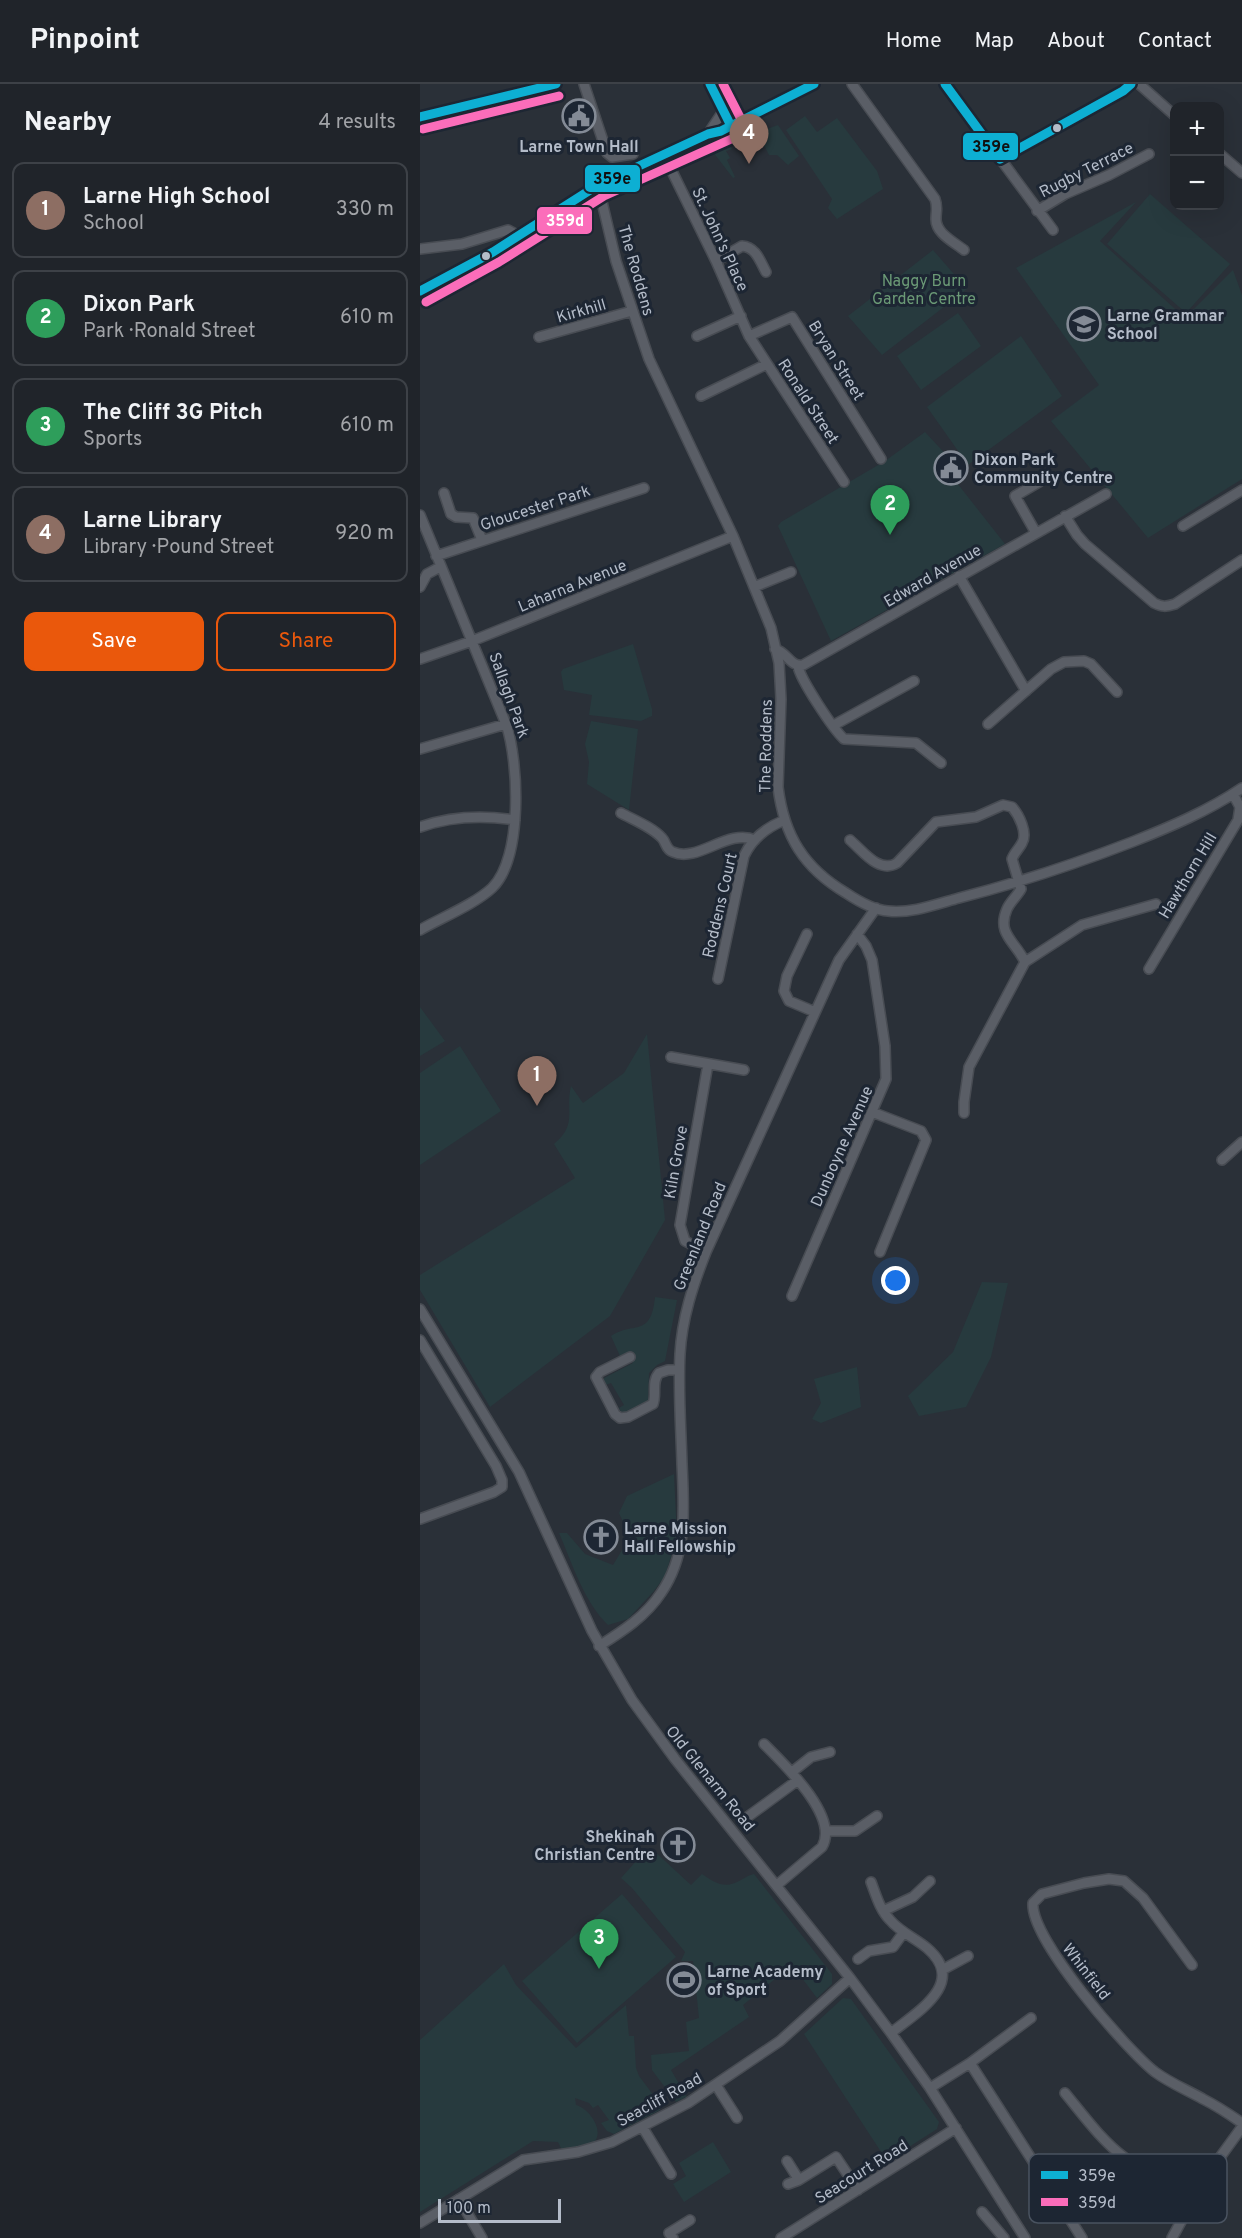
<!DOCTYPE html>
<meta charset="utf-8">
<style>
body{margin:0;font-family:Overpass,sans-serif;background:#282c32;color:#f1f3f6}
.controls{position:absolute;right:18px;top:18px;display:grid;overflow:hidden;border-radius:12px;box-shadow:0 6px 24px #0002}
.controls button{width:54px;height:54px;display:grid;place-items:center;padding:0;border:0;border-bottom:2px solid #3d4147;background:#20242a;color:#f1f3f6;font:30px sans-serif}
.scale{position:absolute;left:18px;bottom:15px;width:123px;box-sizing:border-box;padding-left:6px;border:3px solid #b4bcc9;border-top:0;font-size:16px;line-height:21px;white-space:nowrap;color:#b4bcc9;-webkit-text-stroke:4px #1d2633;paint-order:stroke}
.you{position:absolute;left:476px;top:1197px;width:21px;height:21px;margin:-15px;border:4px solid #fff;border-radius:50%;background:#1a73e8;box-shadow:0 0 0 9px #1a73e833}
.badge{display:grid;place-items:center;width:39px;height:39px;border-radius:50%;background:#ea580c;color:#fff;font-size:20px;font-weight:700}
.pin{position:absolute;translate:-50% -50px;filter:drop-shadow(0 2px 3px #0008)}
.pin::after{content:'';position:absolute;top:32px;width:21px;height:18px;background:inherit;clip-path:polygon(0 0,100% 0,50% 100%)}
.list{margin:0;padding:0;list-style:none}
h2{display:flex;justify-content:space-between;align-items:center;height:78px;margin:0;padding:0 24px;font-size:26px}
h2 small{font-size:20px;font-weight:400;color:#a2a4a8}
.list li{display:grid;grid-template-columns:39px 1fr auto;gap:18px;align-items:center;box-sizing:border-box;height:96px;margin:0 12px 12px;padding:0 12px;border:2px solid #3d4147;border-radius:12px}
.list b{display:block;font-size:22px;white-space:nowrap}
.list p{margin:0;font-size:20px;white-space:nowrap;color:#a2a4a8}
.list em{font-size:20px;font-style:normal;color:#a2a4a8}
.actions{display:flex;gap:12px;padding:18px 24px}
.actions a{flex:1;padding:14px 0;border:2px solid #ea580c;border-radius:12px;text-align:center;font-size:21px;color:#ea580c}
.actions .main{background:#ea580c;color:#fff}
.map{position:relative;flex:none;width:822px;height:2154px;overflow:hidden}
header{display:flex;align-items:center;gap:36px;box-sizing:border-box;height:84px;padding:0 30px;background:#20242a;border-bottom:2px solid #3d4147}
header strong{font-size:28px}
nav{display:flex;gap:33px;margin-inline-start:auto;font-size:21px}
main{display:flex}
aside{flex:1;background:#20242a}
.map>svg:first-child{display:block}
</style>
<header>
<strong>Pinpoint</strong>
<nav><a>Home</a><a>Map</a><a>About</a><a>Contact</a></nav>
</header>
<main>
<aside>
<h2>Nearby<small>4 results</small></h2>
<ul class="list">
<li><span class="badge" style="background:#8d6e63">1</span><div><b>Larne High School</b><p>School</p></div><em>330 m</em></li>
<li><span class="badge" style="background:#2e9e5b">2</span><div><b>Dixon Park</b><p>Park · Ronald Street</p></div><em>610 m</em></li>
<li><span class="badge" style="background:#2e9e5b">3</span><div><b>The Cliff 3G Pitch</b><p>Sports</p></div><em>610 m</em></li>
<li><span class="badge" style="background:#8d6e63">4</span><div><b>Larne Library</b><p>Library · Pound Street</p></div><em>920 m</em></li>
</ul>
<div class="actions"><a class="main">Save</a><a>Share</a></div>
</aside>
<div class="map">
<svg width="822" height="2154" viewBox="0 0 822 2154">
<rect width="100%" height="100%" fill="#2a3038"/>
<!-- green -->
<path fill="#273a3e" d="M385,32L397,48L417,34L457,87L463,105L417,135L408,124L412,115L366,46Z
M358,41L379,72L368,81L357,71H349L343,59L339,60L336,53L330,56L328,52Z
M314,51L316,55L260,82L264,74Z
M310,61L312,65L306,67L310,74L307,76L315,93L313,94L293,68Z
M730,110L810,180L766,229L687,160Z
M716,118L680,157L765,234L813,186L822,211V395L728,454L631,337L679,301L596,184Z
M513,166L547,205L462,271L428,232Z
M538,229L561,262L501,306L477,272Z
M601,252L642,312L548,381L507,323Z
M505,348L546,392L537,399L585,460L411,557L358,442L361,438L465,377Z
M213,560L232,625V632L221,637L169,631L172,611L144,606L141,588L143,585Z
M171,637L218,645L209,726L167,700L169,678L165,660Z
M0,923L25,957L0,972Z
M227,950L245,1136L190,1232L70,1323L0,1206V1191L155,1094L134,1060C158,1040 145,1027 151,1002L163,1019L204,989Z
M40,962L81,1027L0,1081V989Z
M562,1198L588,1199L571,1273L546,1323L499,1332L488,1312L533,1268Z
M235,1213L257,1216L245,1277L237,1281L229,1289L228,1317L204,1329L201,1328L199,1324L204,1321L191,1299L185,1301L183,1297L184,1294L213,1279L208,1269L200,1272L191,1252C214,1237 231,1254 235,1213Z
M437,1283L441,1323L401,1339L392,1335L401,1319L394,1295Z
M254,1390L257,1453L245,1492L234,1507L208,1535L188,1541C164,1518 152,1479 139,1449H147L165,1470L193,1481L210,1453L199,1429L207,1412Z
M227,1765H232L271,1801L282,1790C296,1800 306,1805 321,1796C326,1793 329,1791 334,1790L412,1890V1900L397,1914L372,1881L323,1921L329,1933L251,1986L267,2013L256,2018L232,1986L231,1971L269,1967L266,1938L279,1934L273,1877H261L265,1868L212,1804L201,1794Z
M202,1810L256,1873L157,1959L102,1897Z
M84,1880L96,1901L156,1964L206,1921L209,1952H214L216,1984L219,1992L240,2020V2026L194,2050L187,2047L181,2039L189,2036L178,2021L173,2024L169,2019L155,2014L156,2021C169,2024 185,2047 174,2058C166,2067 152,2065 142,2066L138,2058L113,2057L0,2128V1956Z
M423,1914L431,1915L519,2038L517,2045L467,2077L384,1950Z
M293,2058L311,2088L264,2118L253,2100L266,2092L259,2079Z"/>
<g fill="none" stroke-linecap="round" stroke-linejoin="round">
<defs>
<path id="minor" d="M164,0L187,69L192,73L213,70
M290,0L311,42
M432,0L515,115C518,123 516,127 516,134C515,149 534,158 544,166
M525,0L633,146
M719,0L754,31
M0,33L136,0
M288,50L304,26
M800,70L822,89
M244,71L296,177L329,252L424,398
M580,75L703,7L711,0
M178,101L196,177L229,275L313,452L351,544L359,579L361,615L358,703C364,752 384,784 426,809C438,817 453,826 468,827C490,830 517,820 539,814C598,799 655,780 712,758C750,743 788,727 822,704
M617,127L645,110L689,91L729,70
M0,165L42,160L88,146L99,152
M296,177L322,162C336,163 340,177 346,188
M0,207L73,168L178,101L288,50L301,47L394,0
M277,252L321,232
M329,252L372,233L461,375
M119,253L212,227
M281,312L347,280
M24,409L31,430L36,433L53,434L62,456
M0,431L86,640C99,678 103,774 72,804C55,820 21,834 0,846
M645,432L657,451L665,460L734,519C742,523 746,523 755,520L822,476
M763,442L822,406
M616,449L595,412L619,398
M16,472L224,404
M539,492L606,607
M0,503L7,490L20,483
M334,503L371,488
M355,565C367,568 370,583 383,581L686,410
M0,575L52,557L313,452
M378,582C380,595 413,645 424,655L496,659L521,679
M568,640L631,585L644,578L664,577L671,580L697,608
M414,641L494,597
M0,665L86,640
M201,729C214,736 232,743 242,754C246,758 246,766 253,768C278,779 308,744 335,756
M0,743C31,732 62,731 95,736
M430,756C443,767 459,790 477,779L516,738L556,733L583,721L592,723C599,731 608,749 602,759C599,765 594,769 592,775L601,805C597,812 590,818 587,825C576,850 596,858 605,878
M387,850L367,892L364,907L369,917L395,928
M729,885L818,736L820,723L813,710
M298,895L324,772C332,755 347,743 365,736
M251,973L324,986
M452,1028L501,1047L506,1056L460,1168
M544,1029V1018L549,983L605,878L662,841L736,820
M802,1076L822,1058
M286,1168L265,1157L260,1141L288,980
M372,1212L466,995L465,962L452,876L446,862L437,850
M0,1225L99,1388L172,1547L212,1616L255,1675L430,1894L471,1949L510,2004L605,2154
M0,1256L76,1382L82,1396V1403L74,1408L0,1435
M210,1273L180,1288L176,1293L195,1330L200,1334L208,1333L233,1320C237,1310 231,1298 239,1289L248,1286H259
M179,1562C203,1547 226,1532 241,1509C268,1470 264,1425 262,1380C261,1344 258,1306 260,1270C262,1234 273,1201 286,1168L419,876L456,824
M344,1660C364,1680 420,1733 402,1763L357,1801
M372,1688L391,1673L410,1668
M326,1734L378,1696
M407,1747H435L457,1732
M451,1798C456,1811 460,1826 470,1836C480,1848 495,1854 507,1864C548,1899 497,1928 471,1949
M463,1827L493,1813L510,1797
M438,1875L449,1867L473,1863L484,1848
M772,1881L723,1814L704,1797L689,1795L664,1799L622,1810L613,1819C610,1855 706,1965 735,1988C750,1999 767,2006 783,2015C797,2022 809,2030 822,2039
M522,1886L548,1872
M550,1979L662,2154
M296,2001L317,2034
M510,2004L550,1979L611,1934
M645,2009C664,2032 681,2056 705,2074C725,2090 751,2100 774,2112
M223,2044L251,2090
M367,2077L379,2096
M368,2100L379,2096L416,2073L438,2106
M39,2115L62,2154
M562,2128L584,2154
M651,2136L689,2111L715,2081
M0,2139L103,2076L158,2068L192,2058L268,2019L360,1957L430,1894
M253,2154L249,2149L270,2136
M361,2154L536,2044
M752,2154L785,2094L822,2043"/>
</defs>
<!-- minor casing -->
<use href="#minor" stroke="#484c53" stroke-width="12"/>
<!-- minor -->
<use href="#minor" stroke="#5a5e66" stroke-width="9"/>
<defs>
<path id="bus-1" d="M290,0L311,42
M525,0L580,75L703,7L711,0
M0,33L136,0
M0,207L73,168L178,101L288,50L301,47L394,0"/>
<path id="bus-2" d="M3,45L139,12
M6,218L79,178L184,112L318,52L322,46L323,39L303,0"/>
</defs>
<!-- bus-1 casing -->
<use href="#bus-1" stroke="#1d2633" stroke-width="14"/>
<!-- bus-2 casing -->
<use href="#bus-2" stroke="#1d2633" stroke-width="14"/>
<!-- bus-1 -->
<use href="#bus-1" stroke="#0dafd3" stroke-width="9"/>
<!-- bus-2 -->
<use href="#bus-2" stroke="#fb6dba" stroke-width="9"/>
</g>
<!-- icons -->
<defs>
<symbol id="civic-ring" viewBox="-11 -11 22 22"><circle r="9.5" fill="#1d2633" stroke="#848b96" stroke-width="1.5"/><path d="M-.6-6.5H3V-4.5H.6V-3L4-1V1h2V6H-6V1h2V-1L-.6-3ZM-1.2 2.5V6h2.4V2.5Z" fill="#848b96"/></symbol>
<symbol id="school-ring" viewBox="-11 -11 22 22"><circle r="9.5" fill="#1d2633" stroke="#848b96" stroke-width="1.5"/><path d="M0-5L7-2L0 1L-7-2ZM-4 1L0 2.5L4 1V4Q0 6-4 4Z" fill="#848b96"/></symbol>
<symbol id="church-ring" viewBox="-11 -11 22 22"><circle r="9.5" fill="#1d2633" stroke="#848b96" stroke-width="1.5"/><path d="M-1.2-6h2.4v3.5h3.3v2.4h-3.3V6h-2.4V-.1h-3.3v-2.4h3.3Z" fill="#848b96"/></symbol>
<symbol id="stadium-ring" viewBox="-11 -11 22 22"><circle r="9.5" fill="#1d2633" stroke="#848b96" stroke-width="1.5"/><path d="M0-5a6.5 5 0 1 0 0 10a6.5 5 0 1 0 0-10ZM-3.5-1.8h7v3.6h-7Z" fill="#848b96"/></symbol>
</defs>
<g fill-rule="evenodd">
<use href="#civic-ring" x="140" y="13" width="38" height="38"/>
<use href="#school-ring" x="645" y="221" width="38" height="38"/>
<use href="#civic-ring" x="512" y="365" width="38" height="38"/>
<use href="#church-ring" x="162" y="1434" width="38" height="38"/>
<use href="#church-ring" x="239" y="1742" width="38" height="38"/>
<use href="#stadium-ring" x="245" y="1877" width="38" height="38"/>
</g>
<!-- markers -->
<g fill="#b4bcc9" stroke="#1d2633" stroke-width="2">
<circle cx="637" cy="44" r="5"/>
<circle cx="66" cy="172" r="5"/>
</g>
<g text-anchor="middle" stroke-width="6" stroke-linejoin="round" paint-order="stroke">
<!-- poi labels -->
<g font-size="16" font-weight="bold" fill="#b4bcc9" stroke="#1d2633" text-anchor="start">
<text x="159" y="68" text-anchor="middle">Larne Town Hall</text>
<text x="687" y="237">Larne Grammar<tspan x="687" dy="18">School</tspan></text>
<text x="554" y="381">Dixon Park<tspan x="554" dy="18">Community Centre</tspan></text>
<text x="204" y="1450">Larne Mission<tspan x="204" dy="18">Hall Fellowship</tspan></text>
<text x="235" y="1758" text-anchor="end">Shekinah<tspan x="235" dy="18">Christian Centre</tspan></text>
<text x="287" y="1893">Larne Academy<tspan x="287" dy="18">of Sport</tspan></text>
</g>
<!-- street labels -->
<g font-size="16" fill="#b4bcc9" stroke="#1d2633">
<text transform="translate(666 85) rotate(-27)" y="6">Rugby Terrace</text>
<text transform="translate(301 155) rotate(65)" y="6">St. John's Place</text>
<text transform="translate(217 186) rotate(74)" y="6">The Roddens</text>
<text transform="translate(161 226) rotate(-16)" y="6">Kirkhill</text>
<text transform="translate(417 276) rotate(58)" y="6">Bryan Street</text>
<text transform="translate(389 317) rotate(57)" y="6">Ronald Street</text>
<text transform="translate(115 423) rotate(-18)" y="6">Gloucester Park</text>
<text transform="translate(512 491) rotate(-30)" y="6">Edward Avenue</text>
<text transform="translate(152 501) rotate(-22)" y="6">Laharna Avenue</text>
<text transform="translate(90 611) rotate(70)" y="6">Sallagh Park</text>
<text transform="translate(345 662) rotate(-89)" y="6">The Roddens</text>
<text transform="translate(767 791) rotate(-59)" y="6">Hawthorn Hill</text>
<text transform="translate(299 821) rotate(-77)" y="6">Roddens Court</text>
<text transform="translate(421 1062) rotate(-66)" y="6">Dunboyne Avenue</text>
<text transform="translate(255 1078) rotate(-80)" y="6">Kiln Grove</text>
<text transform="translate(279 1152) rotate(-68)" y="6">Greenland Road</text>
<text transform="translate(291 1694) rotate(51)" y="6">Old Glenarm Road</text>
<text transform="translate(667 1887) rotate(52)" y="6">Whinfield</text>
<text transform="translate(239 2015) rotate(-29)" y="6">Seacliff Road</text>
<text transform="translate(441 2087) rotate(-32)" y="6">Seacourt Road</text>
</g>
<!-- park labels -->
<g font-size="16" fill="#6b9a76" stroke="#1d2633">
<text x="504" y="202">Naggy Burn<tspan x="504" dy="18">Garden Centre</tspan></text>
</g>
</g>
<!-- legend -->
<rect x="609" y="2070" width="198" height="69" rx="9" fill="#1d2633" stroke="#4a5360" stroke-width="1.5"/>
<rect x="621" y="2087" width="27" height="8" fill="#0dafd3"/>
<rect x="621" y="2114" width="27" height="8" fill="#fb6dba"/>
<g font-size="16" fill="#b4bcc9">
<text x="658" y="2097">359e</text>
<text x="658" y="2124">359d</text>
</g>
<g stroke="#1d2633" stroke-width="2">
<rect x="542" y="48" width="57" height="29" rx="6" fill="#0dafd3"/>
<rect x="164" y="80" width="57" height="29" rx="6" fill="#0dafd3"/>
<rect x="116" y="122" width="57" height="29" rx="6" fill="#fb6dba"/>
</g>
<g font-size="16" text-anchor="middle" font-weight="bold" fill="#fff">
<text x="145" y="142">359d</text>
</g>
<g font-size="16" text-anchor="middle" font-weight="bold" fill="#111">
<text x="571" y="68">359e</text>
<text x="192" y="100">359e</text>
</g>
</svg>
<div class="controls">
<button>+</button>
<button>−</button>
</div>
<div class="scale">100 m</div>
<div class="you"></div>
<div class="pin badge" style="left:117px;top:1022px;background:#8d6e63">1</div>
<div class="pin badge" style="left:470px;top:451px;background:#2e9e5b">2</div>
<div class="pin badge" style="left:179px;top:1885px;background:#2e9e5b">3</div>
<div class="pin badge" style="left:329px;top:80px;background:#8d6e63">4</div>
</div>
</main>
